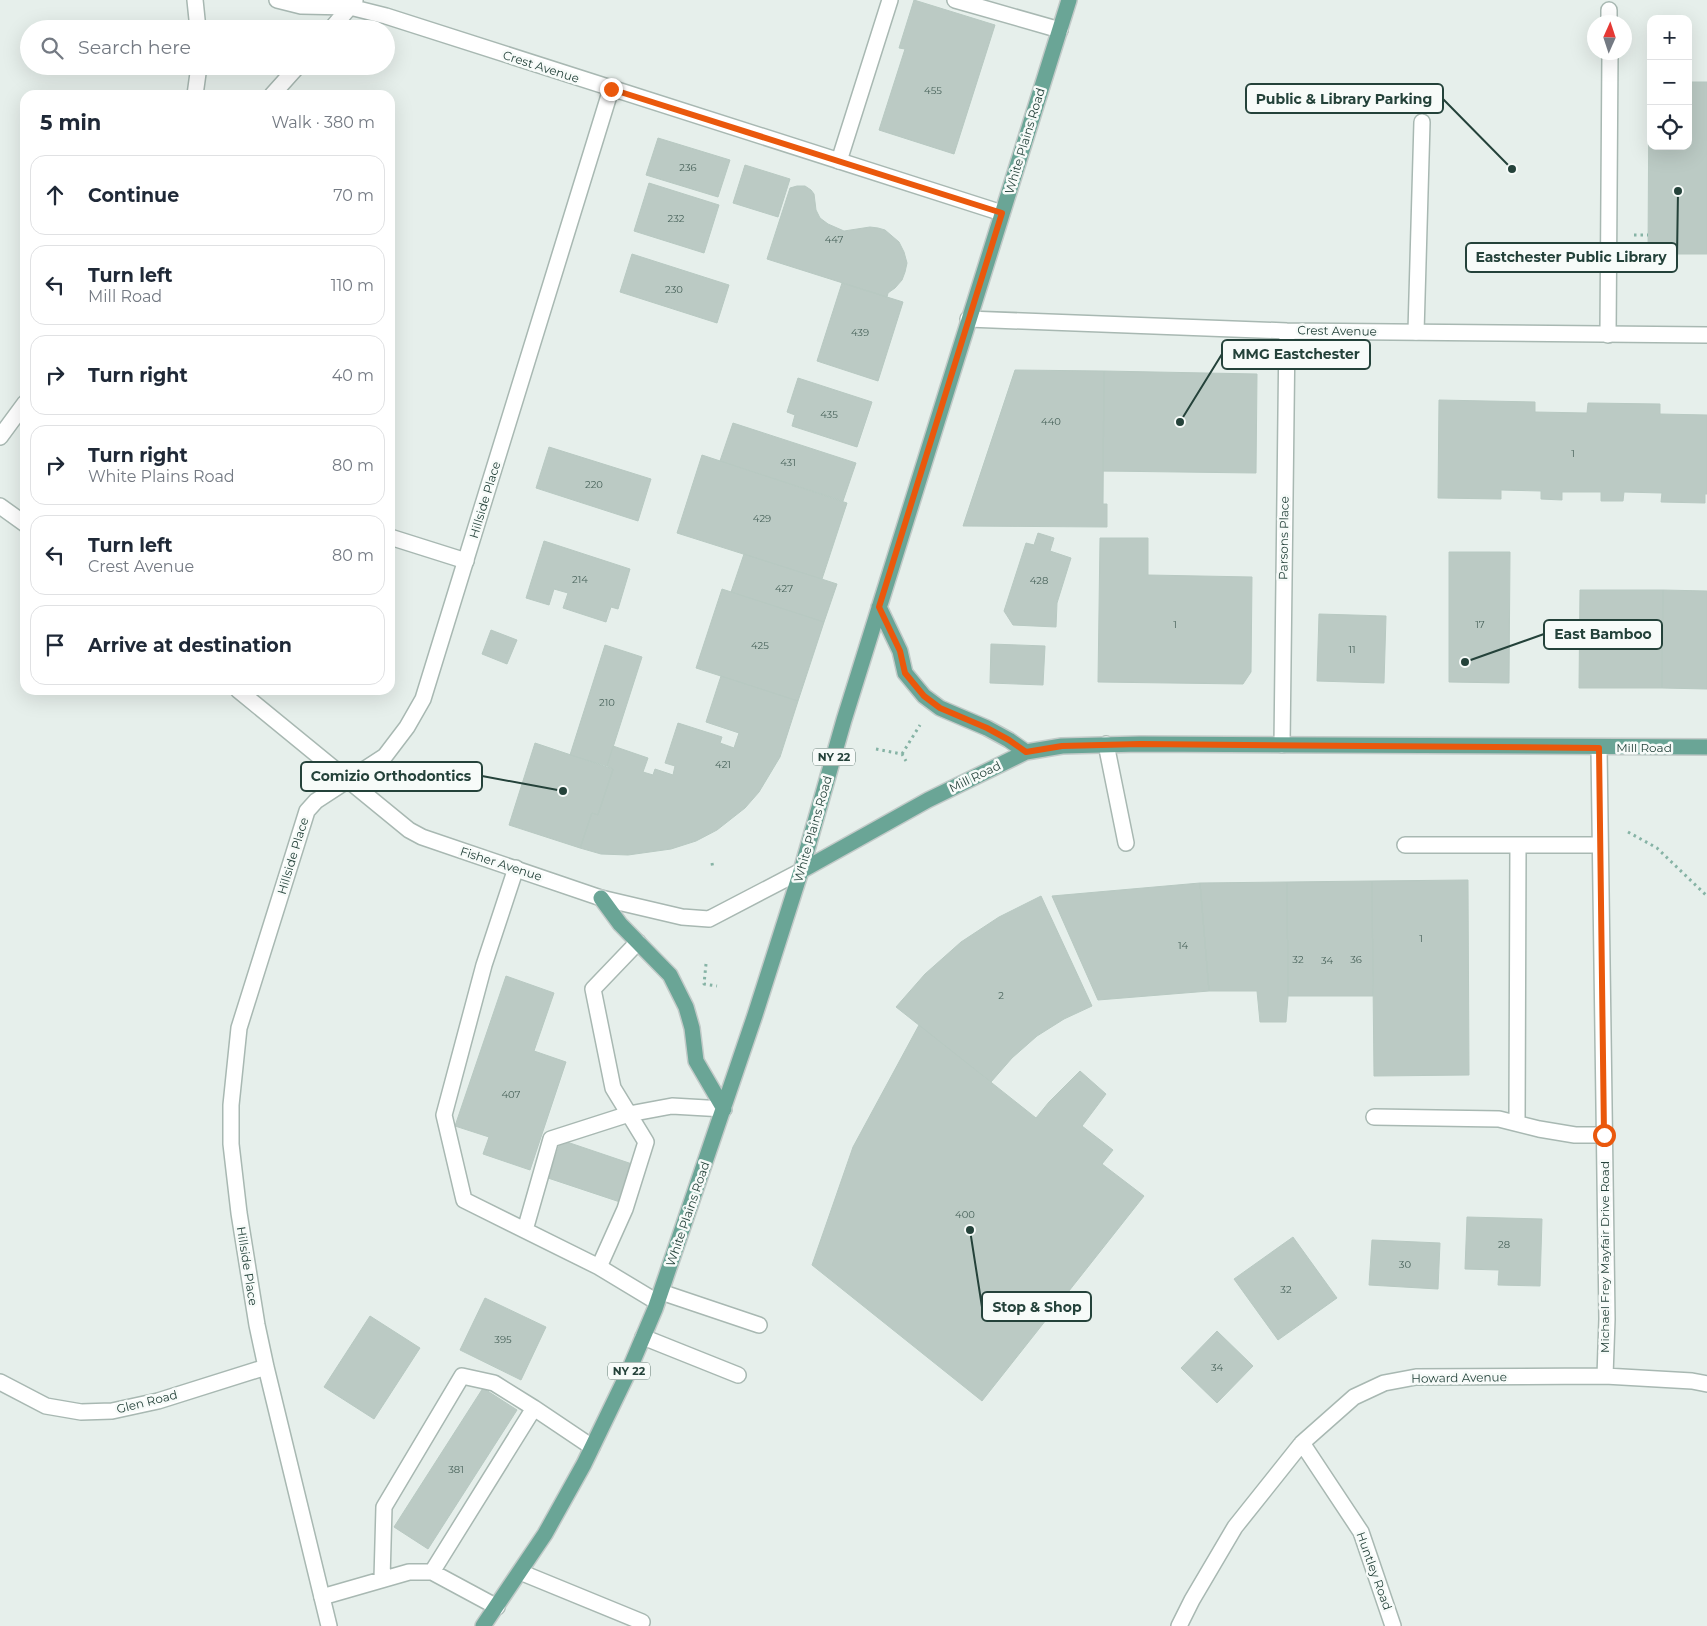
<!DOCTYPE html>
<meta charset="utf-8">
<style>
body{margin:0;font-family:Montserrat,sans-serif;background:#f6f6f7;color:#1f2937}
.controls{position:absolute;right:15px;top:15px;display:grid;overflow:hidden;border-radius:10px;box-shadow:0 5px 20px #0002}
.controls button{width:45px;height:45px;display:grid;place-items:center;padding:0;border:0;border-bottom:1px solid #e0e1e3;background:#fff;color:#1f2937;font:25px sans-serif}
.compass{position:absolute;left:1587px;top:15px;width:45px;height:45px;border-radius:50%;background:#fff;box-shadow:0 5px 20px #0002;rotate:3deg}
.stop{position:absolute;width:15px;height:15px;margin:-11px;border:4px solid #ea580c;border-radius:50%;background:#fff}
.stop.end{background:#ea580c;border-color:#fff;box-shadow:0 1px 5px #0008}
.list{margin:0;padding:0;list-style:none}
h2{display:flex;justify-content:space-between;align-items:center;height:65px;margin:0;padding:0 20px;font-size:21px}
h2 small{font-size:16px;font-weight:400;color:#747a83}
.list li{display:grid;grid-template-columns:32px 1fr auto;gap:15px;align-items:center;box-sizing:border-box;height:80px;margin:0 10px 10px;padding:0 10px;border:1px solid #e0e1e3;border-radius:15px}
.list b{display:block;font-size:19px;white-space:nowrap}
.list p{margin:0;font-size:16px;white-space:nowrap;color:#747a83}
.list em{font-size:16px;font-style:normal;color:#747a83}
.icon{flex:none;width:28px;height:28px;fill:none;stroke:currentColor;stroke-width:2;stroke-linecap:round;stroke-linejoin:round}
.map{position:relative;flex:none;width:1707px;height:1626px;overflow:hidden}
.search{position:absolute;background:#fff;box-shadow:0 5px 20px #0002;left:20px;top:20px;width:375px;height:55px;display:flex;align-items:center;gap:12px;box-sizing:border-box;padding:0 18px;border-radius:28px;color:#747a83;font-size:19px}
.panel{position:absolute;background:#fff;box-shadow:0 5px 20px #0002;left:20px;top:90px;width:375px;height:605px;border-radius:15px}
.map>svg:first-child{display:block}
</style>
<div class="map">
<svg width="1707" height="1626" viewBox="0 0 1707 1626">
<rect width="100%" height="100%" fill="#e6efeb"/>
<!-- building -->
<path fill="#bbcac4" stroke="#b8c9c2" d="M914,0L995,25L954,154L879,130L905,49L899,48Z
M1649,82H1651V146H1688V82H1707V254H1648Z
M658,138L730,160L718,197L646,175Z
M745,165L790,179L778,217L733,203Z
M649,183L719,205L704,253L634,231Z
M797,186H805L811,190L814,194L816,210L820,218L828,224L844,231L870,227L878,228L885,230L899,242L904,252L907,263L905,272L902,280L895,288L888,293L887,297L767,259L790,188Z
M632,254L729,285L717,323L620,292Z
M842,283L903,302L878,381L817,361Z
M1015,370L1104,371L1103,504H1107V527L963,526Z
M1104,371L1257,374L1256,473L1103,471Z
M798,378L872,402L857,447L792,426L795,415L787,412Z
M1439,400L1535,402V412L1587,413L1588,403L1660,404V414L1707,415V494H1705V503L1661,502L1662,493L1624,492L1623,501H1601V492H1562V500L1541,499V491L1501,490V499L1438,498Z
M733,423L856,463L843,501L720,461Z
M549,447L651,479L638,521L536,488Z
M702,455L847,503L822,579L677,533Z
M1038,533L1054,538L1050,551L1071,558L1057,603L1056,627L1013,625L1004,611L1026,543L1034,545Z
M1100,538H1148V575L1252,577L1251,672L1243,684L1098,682Z
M544,541L630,569L618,609L611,607L606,622L563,608L568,593L554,589L549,605L526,598Z
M1449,552H1510L1509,683L1449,682Z
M744,554L837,584L824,622L731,592Z
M722,589L824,622L798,701L696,668Z
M1580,590H1663L1662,688H1579Z
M1663,590L1707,591V689L1662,688Z
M1319,614L1386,616L1384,683L1317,681Z
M491,630L517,640L507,664L482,654Z
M991,644L1045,646L1043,685L990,683Z
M605,645L642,657L607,766L570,755Z
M721,676L798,701L780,757L759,792L745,808L717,830L696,841L671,849L628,855L601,854L580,848L592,813L598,815L613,769L607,766L613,746L648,758L643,772L653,775L655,769L673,775L675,766L665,763L678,723L722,737L720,743L734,748L739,733L706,722Z
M535,743L613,769L598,815L592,813L580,848L509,825Z
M1468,880L1469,1075L1374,1076L1372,881Z
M1372,881L1373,996H1288L1287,882Z
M1287,882L1288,996L1286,1022H1260L1257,991H1209L1200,883Z
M1200,883L1209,991L1098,1000L1052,896Z
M1041,896L1092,1006L1064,1019L1037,1036L1012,1058L991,1082L896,1007L925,974L961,942L999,917Z
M506,976L554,993L534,1051L566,1062L530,1170L483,1154L489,1137L455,1126Z
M919,1025L1036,1118L1049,1102L1080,1071L1106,1094L1082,1126L1113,1150L1102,1164L1144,1196L982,1401L812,1265L853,1147Z
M561,1140L635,1165L623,1203L548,1178Z
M1467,1217L1542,1219L1540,1286L1498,1285L1499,1270L1465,1269Z
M1293,1237L1337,1298L1278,1340L1234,1279Z
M1372,1240L1440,1243L1438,1289L1369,1285Z
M485,1298L546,1327L521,1380L460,1350Z
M370,1316L420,1348L374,1419L324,1387Z
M1217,1331L1253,1366L1217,1403L1181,1368Z
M483,1388L517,1410L428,1549L394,1527Z"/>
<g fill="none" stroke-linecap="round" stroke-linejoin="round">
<defs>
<path id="service" d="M955,0L1060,30
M1609,10V22
M839,161L890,0
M1416,332L1422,122
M1608,335L1610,52
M390,537L466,561
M1106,744L1126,843
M1405,845H1599
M516,868L484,965L444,1115L464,1200L599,1267
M638,942L593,989L613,1088L646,1142L625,1209L599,1267L657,1302
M1374,1117L1499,1119L1539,1129L1575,1135H1604
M1517,1123L1518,845
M525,1230L551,1139L629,1114L672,1106L724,1109
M661,1292L759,1325
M643,1337L738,1375
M534,1408L592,1447
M520,1572L642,1622
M382,1579L384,1507L462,1376L494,1383L534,1408L432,1572
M322,1597L409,1572H432L497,1607"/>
<path id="minor" d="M195,0L198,29
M277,0L301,6L350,7L386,16L1002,213
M331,29L355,1
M195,95L199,66
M272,95L298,66
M968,319L1287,331L1707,335
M0,437L25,403
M1282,745L1287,331
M1599,748L1607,1319L1605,1376
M0,1382L46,1406L81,1412L112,1411L158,1401L266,1367
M1302,1443L1361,1532L1393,1626
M329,1626L266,1367L257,1325L239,1213L231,1144V1105L239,1028L307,811L316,801L385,756L407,727L423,699L611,89
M1179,1626L1192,1600L1235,1527L1302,1443L1354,1397L1384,1383L1416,1377L1605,1376L1692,1381L1707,1384"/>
<path id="tertiary" d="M0,506L25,524
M238,690L409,830L422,837L601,898L682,917L709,919L801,871"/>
<path id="primary" d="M879,607L900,651L905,673L924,696L940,708L987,728L1009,740L1026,752
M801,871L928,800L1026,752L1062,746L1140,744L1707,747
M601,898L620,924L670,975L686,1007L692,1028L696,1061L724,1109
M483,1626L545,1534L584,1464L627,1375L655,1309L755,1015L801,871L844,720L1069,0"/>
</defs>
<!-- service casing -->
<use href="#service" stroke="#a8b8b2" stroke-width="18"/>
<!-- minor casing -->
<use href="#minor" stroke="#a8b8b2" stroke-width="18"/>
<!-- tertiary casing -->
<use href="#tertiary" stroke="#a8b8b2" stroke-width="18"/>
<!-- primary casing -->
<use href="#primary" stroke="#c2cac8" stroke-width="18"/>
<!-- path -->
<path stroke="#86b3a5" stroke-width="3" stroke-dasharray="2.5 4" stroke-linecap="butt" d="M1634,235H1648
M876,749L902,754L906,761
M902,754L920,725
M1628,832L1657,848L1707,896
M712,863L713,869
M706,964L704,984L717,986"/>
<!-- service -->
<use href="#service" stroke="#fff" stroke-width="15"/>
<!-- minor -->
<use href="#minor" stroke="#fff" stroke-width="15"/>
<!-- tertiary -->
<use href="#tertiary" stroke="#fff" stroke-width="15"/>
<!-- primary -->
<use href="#primary" stroke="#6aa596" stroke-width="15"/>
</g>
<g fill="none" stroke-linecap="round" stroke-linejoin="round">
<!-- route -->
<path stroke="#ea580c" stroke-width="6" d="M611,89L1002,213L879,607L900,651L905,673L924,696L940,708L987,728L1009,740L1026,752L1062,746L1140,744L1599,748L1604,1135"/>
</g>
<g text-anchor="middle" stroke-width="5" stroke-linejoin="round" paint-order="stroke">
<!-- number labels -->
<g font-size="10" fill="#4a645c">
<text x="933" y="94">455</text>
<text x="688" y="171">236</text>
<text x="676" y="222">232</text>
<text x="834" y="243">447</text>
<text x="674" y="293">230</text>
<text x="860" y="336">439</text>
<text x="829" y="418">435</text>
<text x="1051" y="425">440</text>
<text x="1573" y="457">1</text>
<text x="788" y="466">431</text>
<text x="594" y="488">220</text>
<text x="762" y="522">429</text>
<text x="580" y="583">214</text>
<text x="1039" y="584">428</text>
<text x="784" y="592">427</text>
<text x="1175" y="628">1</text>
<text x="1480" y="628">17</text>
<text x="760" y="649">425</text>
<text x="1352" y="653">11</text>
<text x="607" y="706">210</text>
<text x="723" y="768">421</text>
<text x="1421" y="942">1</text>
<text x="1183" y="949">14</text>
<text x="1298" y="963">32</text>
<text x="1356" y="963">36</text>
<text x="1327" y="964">34</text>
<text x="1001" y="999">2</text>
<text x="511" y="1098">407</text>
<text x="965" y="1218">400</text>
<text x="1504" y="1248">28</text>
<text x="1405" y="1268">30</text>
<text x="1286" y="1293">32</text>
<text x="503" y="1343">395</text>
<text x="1217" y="1371">34</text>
<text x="456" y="1473">381</text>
</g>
<!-- shield labels -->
<g fill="#f7fbf9" stroke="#637a73" stroke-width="1">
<rect x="813" y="748.5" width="42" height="17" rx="4"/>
<rect x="608" y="1362.5" width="42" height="17" rx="4"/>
</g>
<g font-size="11" font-weight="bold" fill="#24423a">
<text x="834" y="761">NY 22</text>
<text x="629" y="1375">NY 22</text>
</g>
<!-- street labels -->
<g font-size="12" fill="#24423a" stroke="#f7fbf9">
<text transform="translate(541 67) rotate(18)" y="4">Crest Avenue</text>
<text transform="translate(1025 141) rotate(-73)" y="4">White Plains Road</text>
<text transform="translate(1337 331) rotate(1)" y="4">Crest Avenue</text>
<text transform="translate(485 500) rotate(-73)" y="4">Hillside Place</text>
<text transform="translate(1284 538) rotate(-89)" y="4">Parsons Place</text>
<text x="1644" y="752">Mill Road</text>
<text transform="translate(975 777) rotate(-26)" y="4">Mill Road</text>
<text transform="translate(813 829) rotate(-74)" y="4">White Plains Road</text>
<text transform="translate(293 856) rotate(-73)" y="4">Hillside Place</text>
<text transform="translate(501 864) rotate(18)" y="4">Fisher Avenue</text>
<text transform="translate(688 1214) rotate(-71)" y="4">White Plains Road</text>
<text transform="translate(1605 1257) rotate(-90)" y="4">Michael Frey Mayfair Drive Road</text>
<text transform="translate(247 1266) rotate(81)" y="4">Hillside Place</text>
<text transform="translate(1459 1378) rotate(-1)" y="4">Howard Avenue</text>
<text transform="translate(147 1402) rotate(-14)" y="4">Glen Road</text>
<text transform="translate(1374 1571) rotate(70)" y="4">Huntley Road</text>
</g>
</g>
<!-- callouts -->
<path fill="none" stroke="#24423a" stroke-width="2" d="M1512 169L1443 99M1678 191L1677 257M1180 422L1222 354M1465 662L1544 634M563 791L482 776M970 1230L982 1307"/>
<g fill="#24423a" stroke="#f7fbf9" stroke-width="2">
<circle cx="1512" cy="169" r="5"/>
<circle cx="1678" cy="191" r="5"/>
<circle cx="1180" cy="422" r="5"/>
<circle cx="1465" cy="662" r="5"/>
<circle cx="563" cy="791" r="5"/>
<circle cx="970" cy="1230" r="5"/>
</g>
<g fill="#f7fbf9" stroke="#24423a" stroke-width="2">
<rect x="1246" y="84" width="197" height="29" rx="5"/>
<rect x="1466" y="243" width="211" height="29" rx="5"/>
<rect x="1222" y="340" width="148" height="29" rx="5"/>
<rect x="1544" y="620" width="118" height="29" rx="5"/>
<rect x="301" y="762" width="181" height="29" rx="5"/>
<rect x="982" y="1292" width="109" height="29" rx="5"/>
</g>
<g font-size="14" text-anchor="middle" font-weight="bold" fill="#24423a">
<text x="1344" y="104">Public &amp; Library Parking</text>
<text x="1571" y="262">Eastchester Public Library</text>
<text x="1296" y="359">MMG Eastchester</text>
<text x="1603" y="639">East Bamboo</text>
<text x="391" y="781">Comizio Orthodontics</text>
<text x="1037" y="1312">Stop &amp; Shop</text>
</g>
</svg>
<div class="controls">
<button>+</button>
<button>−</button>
<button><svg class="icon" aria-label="locate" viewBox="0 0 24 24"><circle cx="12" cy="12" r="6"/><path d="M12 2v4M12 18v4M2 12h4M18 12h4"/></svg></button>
</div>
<svg class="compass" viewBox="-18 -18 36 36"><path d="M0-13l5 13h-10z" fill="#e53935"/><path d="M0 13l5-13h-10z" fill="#747a83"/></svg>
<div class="stop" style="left:1604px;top:1135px"></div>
<div class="stop end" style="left:611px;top:89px"></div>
<div class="search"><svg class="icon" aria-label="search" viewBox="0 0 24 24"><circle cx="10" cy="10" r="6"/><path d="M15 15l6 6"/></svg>Search here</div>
<section class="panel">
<h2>5 min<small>Walk · 380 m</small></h2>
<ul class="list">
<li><svg class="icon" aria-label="ahead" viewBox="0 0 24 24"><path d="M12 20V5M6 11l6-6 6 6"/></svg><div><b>Continue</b></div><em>70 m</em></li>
<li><svg class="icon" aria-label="left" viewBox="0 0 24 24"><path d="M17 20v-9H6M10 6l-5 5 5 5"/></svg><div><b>Turn left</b><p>Mill Road</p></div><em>110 m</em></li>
<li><svg class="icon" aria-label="right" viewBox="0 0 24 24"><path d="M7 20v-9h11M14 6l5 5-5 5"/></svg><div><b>Turn right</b></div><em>40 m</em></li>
<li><svg class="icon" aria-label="right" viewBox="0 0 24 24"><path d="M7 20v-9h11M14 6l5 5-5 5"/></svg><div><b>Turn right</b><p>White Plains Road</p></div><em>80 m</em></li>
<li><svg class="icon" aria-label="left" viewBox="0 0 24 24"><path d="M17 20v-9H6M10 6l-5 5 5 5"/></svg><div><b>Turn left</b><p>Crest Avenue</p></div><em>80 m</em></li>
<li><svg class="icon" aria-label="arrive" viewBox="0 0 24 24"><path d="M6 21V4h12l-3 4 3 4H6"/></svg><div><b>Arrive at destination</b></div></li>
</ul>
</section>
</div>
